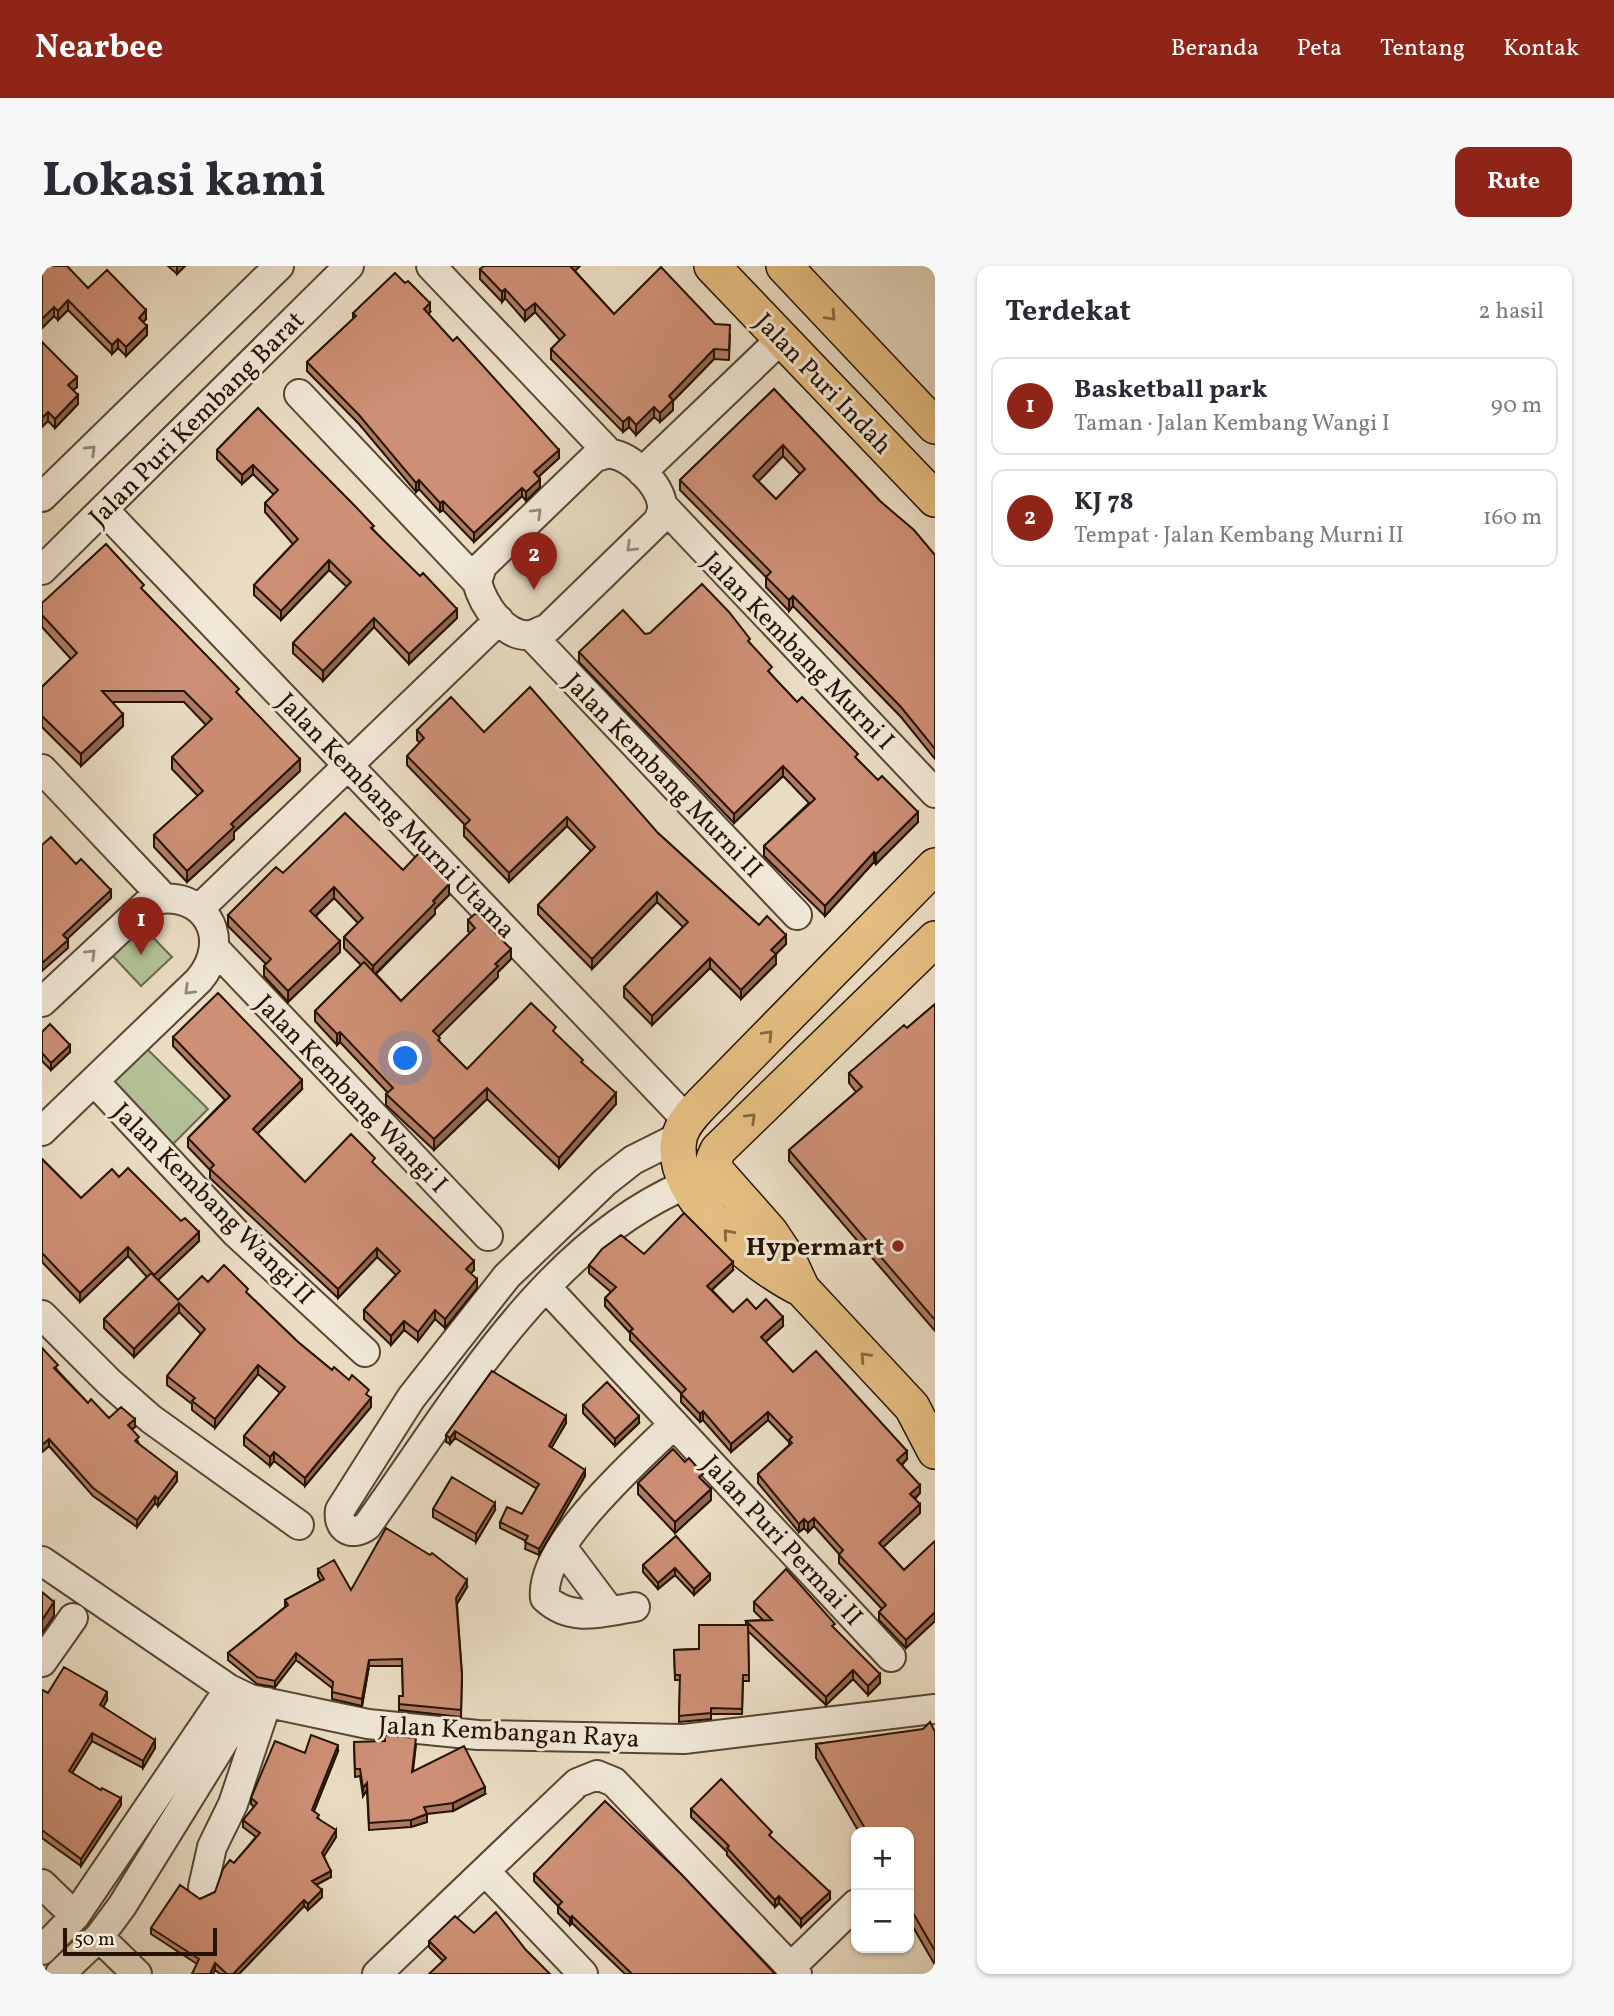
<!DOCTYPE html>
<html lang="id">
<meta charset="utf-8">
<style>
body{margin:0;font-family:Vollkorn,serif;background:#f7f7f7;color:#2b2b33}
.controls{position:absolute;right:21px;bottom:21px;display:grid;overflow:hidden;border-radius:14px;box-shadow:0 2px 5px #0004}
.controls button{width:63px;height:63px;display:grid;place-items:center;padding:0;border:0;border-bottom:2px solid #e1e1e2;background:#fff;color:#2b2b33;font:35px sans-serif}
.scale{position:absolute;left:21px;bottom:18px;width:154px;box-sizing:border-box;padding-left:7px;border:4px solid #261400;border-top:0;font-size:19px;line-height:24px;white-space:nowrap;color:#261400;-webkit-text-stroke:5px #f1e8d8;paint-order:stroke}
.you{position:absolute;left:364px;top:793px;width:24px;height:24px;margin:-18px;border:5px solid #fff;border-radius:50%;background:#1a73e8;box-shadow:0 0 0 10px #1a73e833}
.badge{display:grid;place-items:center;width:46px;height:46px;border-radius:50%;background:#8f2418;color:#fff;font-size:23px;font-weight:700}
.pin{position:absolute;translate:-50% -58px;filter:drop-shadow(0 2px 4px #0008)}
.pin::after{content:'';position:absolute;top:37px;width:24px;height:21px;background:inherit;clip-path:polygon(0 0,100% 0,50% 100%)}
.list{margin:0;padding:0;list-style:none}
h2{display:flex;justify-content:space-between;align-items:center;height:91px;margin:0;padding:0 28px;font-size:30px}
h2 small{font-size:23px;font-weight:400;color:#7c7c81}
.list li{display:grid;grid-template-columns:46px 1fr auto;gap:21px;align-items:center;box-sizing:border-box;height:98px;margin:0 14px 14px;padding:0 14px;border:2px solid #e1e1e2;border-radius:14px}
.list b{display:block;font-size:26px;white-space:nowrap}
.list p{margin:0;font-size:23px;white-space:nowrap;color:#7c7c81}
.list em{font-size:23px;font-style:normal;color:#7c7c81}
.map{position:relative;flex:none;width:893px;height:1708px;overflow:hidden;border-radius:14px}
header{display:flex;align-items:center;gap:42px;box-sizing:border-box;height:98px;padding:0 35px;background:#8f2418;color:#fff}
header strong{font-size:33px}
nav{display:flex;gap:38px;margin-inline-start:auto;font-size:24px}
.intro{display:flex;align-items:center;justify-content:space-between;box-sizing:border-box;height:168px;padding:0 42px}
h1{margin:0;font-size:49px}
.button{padding:18px 32px;border-radius:14px;background:#8f2418;color:#fff;font-size:24px;font-weight:700}
main{display:flex;gap:42px;padding:0 42px}
aside{flex:1;background:#fff;border-radius:14px;box-shadow:0 2px 5px #0004}
.map>svg:first-child{display:block}
</style>
<header>
<strong>Nearbee</strong>
<nav><a>Beranda</a><a>Peta</a><a>Tentang</a><a>Kontak</a></nav>
</header>
<div class="intro"><h1>Lokasi kami</h1><a class="button">Rute</a></div>
<main>
<div class="map">
<svg width="893" height="1708" viewBox="0 0 893 1708">
<rect width="100%" height="100%" fill="#eadcc3"/>
<filter id="stains"><feTurbulence type="fractalNoise" baseFrequency=".00286" numOctaves="4"/><feColorMatrix values="0 0 0 0 .2 0 0 0 0 .09 0 0 0 0 .02 0 0 0 .5 -.17"/></filter>
<radialGradient id="worn" r=".72"><stop offset=".6" stop-color="#630" stop-opacity="0"/><stop offset="1" stop-color="#630" stop-opacity=".3"/></radialGradient>
<!-- green -->
<path fill="#b3c196" stroke="#6c6a4b" stroke-width="2" d="M98,658L130,691L99,720L68,687Z
M102,780L166,843L128,881L65,818Z"/>
<g fill="none" stroke-linecap="round" stroke-linejoin="round">
<defs>
<path id="minor" d="M389,0L567,187
M257,128L435,316C441,338 462,372 489,369C494,368 501,364 506,362L616,255C618,250 621,244 620,239C618,218 589,191 570,188C564,187 559,190 553,191L440,300L435,316
M600,206L739,73
M0,231L237,0
M621,240L893,527
M62,244L646,855
M0,304L307,0
M489,369L755,649
M0,503L121,631
M158,642L457,354
M174,684L446,970
M0,736L108,635C162,621 192,672 157,714L0,865
M52,815L194,967L323,1086
M637,871L591,894L563,916L465,1010L369,1132L298,1244C295,1263 310,1271 325,1260C412,1139 501,980 643,919
M505,1022L849,1391
M0,1049L67,1116L109,1153L257,1259
M520,1281L568,1345
M0,1295L187,1423L208,1433L326,1458L436,1469L642,1473L893,1443
M593,1341C559,1346 530,1357 503,1332C497,1279 596,1194 632,1158
M0,1396L31,1352
M444,1606L541,1708
M0,1618L33,1650
M161,1621L170,1581L191,1538L225,1436
M57,1671L95,1708
M0,1684L33,1650L187,1423
M749,1701L814,1638
M18,1708L57,1671L80,1640L208,1433
M335,1708L535,1517L555,1509L572,1516L755,1708"/>
<path id="major" d="M670,0L893,233
M742,0L893,160
M893,673L676,884L672,893L674,905L728,966L746,993L760,1023L870,1141L893,1185
M760,1023C714,1001 626,930 637,873C640,853 666,833 679,818L893,600"/>
</defs>
<!-- minor casing -->
<use href="#minor" stroke="#574631" stroke-width="32"/>
<!-- major casing -->
<use href="#major" stroke="#261400" stroke-width="38"/>
<!-- minor -->
<use href="#minor" stroke="#f1e8d8" stroke-width="28"/>
<!-- major -->
<use href="#major" stroke="#e5be82" stroke-width="35"/>
</g>
<!-- wall -->
<path fill="#b07b65" stroke="#261400" stroke-width="2" fill-rule="evenodd" d="M0,0L46,22L104,53L101,56L105,69L84,90L76,82L70,88L26,44L16,54L12,50L0,62Z
M126,0H143L135,8Z
M438,3L533,5L572,48L673,58L688,69L687,94L672,93L631,135V144L618,156L612,151L594,169L587,161L581,166L509,93V83L518,74L493,46L483,55L463,32L460,36L438,13Z
M388,46L386,48L517,192L496,211L498,221L484,235L480,230L432,276L401,244L398,246L377,223L374,226L317,158L265,105V96L311,53V47Z
M0,76L35,121L31,124L36,138L13,162L6,155Z
M732,123L838,235L893,289V493L859,451L751,340L747,345L724,321V311L638,224V214ZM741,190L758,208L734,233L716,215Z
M216,142L415,352L367,398L332,361L281,415L251,387V377L305,321L287,304L239,354L212,329V319L251,278L223,246V237L232,229L211,208L200,218L175,193V184Z
M102,325L197,429L258,505L192,566V573L145,616L112,581V569L156,530L130,503V491L164,459L142,436H71L81,460L39,500L0,461V421L29,393L0,361V337Z
M603,368L708,377L730,410L755,436L816,494L876,556L834,598L832,596L783,650L722,590V580L767,537L741,510L692,557L537,396V386Z
M375,464L442,466L616,567L717,659L744,678L734,688V698L699,733L668,702L610,759L582,731V721L641,661L615,636L550,703L496,648V639L549,585L525,560L467,616L422,570V560L423,559L365,499V490L378,477L375,474Z
M361,604L407,629L393,643V648L334,708L359,735L428,667L426,665V654L469,693L456,706V711L396,770L398,777L425,803L514,769L541,798L574,838L517,902L445,833L392,884L344,839V828L346,827L298,776L295,779L273,755V745L319,699L302,682V671L316,657L292,632L274,650L298,686L246,736L222,710V700L224,698L186,660V649L241,607Z
M893,738V1065L747,895V884L814,826L807,817V807L865,762Z
M0,766L28,786L9,804L0,795Z
M131,771L260,823L215,868L263,916L333,899L432,1004L429,1007L435,1022L403,1062L393,1053L376,1075L362,1064L349,1079L322,1053V1044L354,1009L335,991L296,1032L168,912V904L146,881V872L183,834L131,780Z
M0,893L39,932L77,911L157,975L116,1014L136,1034L166,1016L206,1028L256,1076L290,1104L327,1131L329,1141L263,1220L232,1195L228,1200L202,1179V1170L238,1127L216,1108L173,1162L150,1144V1138L125,1119V1110L159,1068L137,1046L92,1091L62,1062V1053L105,1011L86,990L38,1036L0,996Z
M602,988L691,1004L670,1024L691,1046L714,1043L741,1060L723,1076L751,1106L865,1193L860,1199L878,1227L873,1233L878,1247L841,1281L862,1304L893,1275V1355L864,1382L837,1354V1346L840,1343L797,1297V1288L772,1260L766,1266L762,1262L757,1266L716,1217V1208L747,1179V1176L726,1154L689,1186L661,1154L658,1156L639,1136V1127L588,1074V1067L563,1040V1032L569,1026L547,1007V999Z
M0,1082L16,1105L46,1137L67,1152L93,1161L90,1163L97,1178L135,1215L116,1240L113,1237L95,1261L51,1230L7,1180L0,1186Z
M450,1105L524,1157L509,1182L543,1210L497,1289L483,1283L484,1275L458,1262V1256L480,1248L495,1223L413,1172L408,1178L404,1176V1169Z
M541,1139L597,1157L573,1180L541,1147Z
M661,1215L669,1234L633,1267L596,1228V1217Z
M391,1243L453,1244L434,1276L391,1251Z
M634,1270L668,1314L652,1329L633,1309L616,1323L601,1306V1299Z
M276,1303L309,1324L425,1321L415,1338L420,1409L419,1451L357,1444V1438L361,1430L360,1400H327L320,1440L290,1433V1422L254,1394L233,1421L215,1418L186,1394V1387L243,1341V1334L279,1315L276,1310Z
M712,1336L793,1363L838,1417L826,1429L811,1413L784,1439L706,1365L707,1415H701L700,1448H669V1453L637,1456L638,1414H633L632,1384L657,1383L704,1359V1355L721,1354L712,1345Z
M0,1424L6,1427L65,1434L61,1441L113,1482L101,1502L50,1475L30,1507L79,1539L39,1600L0,1572Z
M893,1466V1699L867,1654V1566H817L774,1492V1478Z
M312,1476L374,1479L371,1505L443,1528L411,1545L385,1548V1556L369,1561L327,1564L325,1524L321,1530L318,1510L313,1511Z
M296,1485L272,1545L277,1553L294,1571L282,1590L289,1611L274,1619L280,1631L266,1644L262,1640L197,1708H178L173,1704L171,1708H150L155,1698L109,1668V1662L158,1633L173,1626L192,1597L214,1571L201,1561V1554L212,1541L209,1538V1532L263,1487Z
M649,1543L730,1573L788,1633L759,1661L737,1637L733,1641L685,1589V1586L649,1551Z
M492,1608L733,1708H583L530,1657L528,1659L516,1647V1640L492,1615Z
M432,1667L484,1684L401,1695L387,1681V1675Z"/>
<!-- shaded-wall -->
<path fill="#906452" stroke="#261400" stroke-width="2" d="M135,0H143L135,8Z
M528,0H538L528,10Z
M463,23V32L460,36V26Z
M26,34V44L16,54V45Z
M388,37V46L382,52V43Z
M493,37V46L483,55V45Z
M12,41V50L0,62V53Z
M104,44V53L97,61V52Z
M105,60V69L84,90V81Z
M76,73V82L70,88V79Z
M672,83V93L631,135V144L618,156V147L627,130Z
M35,111V121L26,128V119Z
M36,129V138L13,162V153Z
M612,141V151L594,169V159Z
M6,146V155L0,161V152Z
M587,151V161L581,166V156Z
M741,179V190L711,221V210Z
M517,184V192L492,215V206Z
M211,199V208L200,218V209Z
M498,213V221L484,235V226Z
M377,214V223L374,226V217Z
M480,222V230L432,276V267Z
M401,235V244L398,246V237Z
M287,294V304L239,354V345Z
M751,330V340L747,345V334Z
M415,343V352L367,398V388Z
M332,352V361L281,415V405Z
M81,448V460L39,500V488Z
M258,493V505L192,566V573L145,616V605L189,558Z
M741,500V510L692,557V548Z
M876,546V556L834,598V588Z
M525,551V560L467,616V607Z
M832,586V596L783,650V640Z
M407,618V629L393,643V648L331,710V700Z
M292,621V632L268,655V645Z
M69,624V632L21,677V669Z
M615,626V636L550,703V693Z
M744,669V678L729,693V684Z
M26,674V682L0,705V697Z
M298,675V686L246,736V725Z
M469,683V693L456,706V711L391,776V765L453,698Z
M734,688V698L699,733V724Z
M668,692V702L610,759V750Z
M298,766V776L295,779V768Z
M28,779V786L9,804V797Z
M260,814V823L211,872V863Z
M445,822V833L392,884V873Z
M574,827V838L517,902V892Z
M157,966V975L112,1018V1009Z
M86,981V990L38,1036V1027Z
M335,982V991L296,1032V1023Z
M432,995V1004L424,1012V1003Z
M691,996V1004L665,1028V1020Z
M435,1013V1022L403,1062V1053Z
M137,1037V1046L92,1091V1083Z
M393,1044V1053L376,1075V1066Z
M741,1051V1060L719,1080V1071Z
M362,1055V1064L349,1079V1070Z
M216,1099V1108L173,1162V1153Z
M329,1132V1141L263,1220V1212Z
M661,1145V1154L658,1156V1148Z
M726,1146V1154L689,1186V1178Z
M524,1150V1157L507,1186V1180Z
M597,1150V1157L573,1180V1173Z
M93,1153V1161L86,1167V1159Z
M413,1165V1172L408,1178V1172Z
M7,1173V1180L0,1186V1179Z
M865,1185V1193L855,1203V1194Z
M232,1186V1195L228,1200V1191Z
M543,1204V1210L497,1289V1283Z
M135,1207V1215L116,1240V1233Z
M878,1219V1227L868,1236V1228Z
M669,1223V1234L633,1267V1256Z
M113,1230V1237L95,1261V1254Z
M453,1237V1244L434,1276V1268Z
M878,1238V1247L837,1285V1277Z
M772,1252V1260L766,1266V1257Z
M762,1253V1262L757,1266V1258Z
M633,1302V1309L616,1323V1317Z
M668,1308V1314L652,1329V1323Z
M425,1314V1321L414,1339V1332Z
M12,1336V1350L0,1367V1354Z
M893,1346V1355L864,1382V1374Z
M254,1387V1394L233,1421V1415Z
M327,1394V1400L320,1440V1433Z
M811,1404V1413L784,1439V1431Z
M838,1408V1417L826,1429V1420Z
M65,1426V1434L58,1447V1439Z
M50,1467V1475L27,1512V1505Z
M113,1474V1482L101,1502V1495Z
M296,1479V1485L270,1550V1544Z
M325,1517V1524L321,1530V1522Z
M443,1521V1528L411,1545V1537Z
M79,1532V1539L39,1600V1593Z
M385,1548V1556L369,1561V1554Z
M294,1564V1571L280,1593V1587Z
M289,1605V1611L270,1621V1615Z
M280,1624V1631L266,1644V1638Z
M788,1626V1633L759,1661V1653Z
M737,1630V1637L733,1641V1634Z
M262,1634V1640L197,1708H191Z
M530,1650V1657L528,1659V1652Z
M173,1697V1704L171,1708H168Z"/>
<!-- building -->
<path fill="#cd8f75" stroke="#261400" stroke-width="2" fill-rule="evenodd" d="M0,0H25L46,22L65,4L104,44L97,52L105,60L84,81L76,73L70,79L26,34L16,45L12,41L0,53Z
M442,0H528L572,48L619,1L673,58L688,59L687,84L672,83L627,130L631,134L618,147L612,141L594,159L587,151L581,156L509,83L523,69L493,37L483,45L463,23L460,26L438,3Z
M353,7L363,17L366,15L388,37L382,43L411,75L415,71L517,184L492,206L498,213L484,226L480,222L432,267L401,235L398,237L377,214L374,217L317,149L265,96L314,50L311,47Z
M0,76L35,111L26,119L36,129L13,153L6,146L0,152Z
M732,123L838,235L872,264L893,289V483L859,441L751,330L747,334L724,311L729,306L638,214ZM741,179L763,203L734,233L711,210Z
M216,142L312,239L332,260L329,262L378,310L381,307L415,343L367,388L332,352L281,405L251,377L309,316L287,294L239,345L212,319L256,273L223,237L236,224L211,199L200,209L175,184Z
M64,278L102,319L99,322L197,423L194,426L258,493L189,558L192,561L145,605L112,569L161,525L130,491L170,453L142,425H60L81,448L39,488L0,450V421L35,387L0,349V337Z
M660,318L687,346L708,373L706,375L730,401L726,405L755,436L760,431L816,488L813,491L836,514L840,510L876,546L834,588L832,586L783,640L722,580L773,533L741,500L692,548L537,386L581,344L603,368L608,367Z
M488,421L616,567L717,659L725,650L744,669L729,684L734,688L699,724L668,692L610,750L582,721L646,656L615,626L550,693L496,639L553,581L525,551L467,607L422,560L428,554L365,490L382,472L375,464L409,431L442,466Z
M303,547L361,604L377,587L407,618L391,635L393,637L331,700L302,671L321,652L292,621L268,645L298,675L246,725L222,700L229,693L186,649L234,601L241,607Z
M9,571L34,598L39,593L69,624L21,669L26,674L0,697V579Z
M434,647L469,683L453,698L456,700L391,765L398,772L396,774L425,803L489,737L514,761L511,765L541,794L539,796L574,827L517,892L445,822L392,873L344,828L351,822L298,766L295,768L273,745L322,696L359,735L433,662L426,654Z
M176,727L260,814L211,863L263,916L309,868L333,892L330,896L432,995L424,1003L435,1013L403,1053L393,1044L376,1066L362,1055L349,1070L322,1044L358,1005L335,982L296,1023L168,903L172,899L146,872L188,830L131,771Z
M893,738V1054L747,884L820,821L807,807L862,759L865,762Z
M8,758L28,779L9,797L0,787V766Z
M0,893L39,932L70,903L77,911L86,902L139,955L143,952L157,966L112,1009L86,981L38,1027L0,987Z
M642,947L691,996L665,1020L691,1046L705,1033L714,1043L724,1033L741,1051L719,1071L751,1106L774,1085L865,1185L855,1194L878,1219L868,1228L878,1238L837,1277L862,1304L893,1275V1346L864,1374L837,1346L844,1339L797,1289L801,1284L772,1252L766,1257L762,1253L757,1258L716,1208L750,1177L747,1174L750,1171L726,1146L689,1178L661,1145L658,1148L639,1128L644,1123L588,1065L591,1063L563,1032L574,1021L547,999L560,983L579,969L602,988Z
M182,999L206,1023L204,1026L256,1076L290,1104L292,1101L307,1114L310,1109L327,1124L324,1128L329,1132L263,1212L232,1186L228,1191L202,1170L243,1121L216,1099L173,1153L150,1135L153,1132L125,1110L163,1063L137,1037L92,1083L62,1053L109,1007L136,1034L160,1010L166,1016Z
M0,1082L16,1099L12,1102L46,1137L49,1133L67,1152L79,1141L93,1153L86,1159L97,1171L93,1175L135,1207L116,1233L113,1230L95,1254L51,1222L7,1173L0,1179Z
M450,1105L524,1150L507,1180L543,1204L497,1283L483,1276L486,1270L458,1256L465,1241L480,1248L497,1218L413,1165L408,1172L404,1169Z
M565,1116L597,1150L573,1173L541,1139Z
M631,1183L643,1196L647,1192L661,1208L657,1211L669,1223L633,1256L596,1217Z
M410,1211L453,1237L434,1268L391,1243Z
M344,1262L388,1289L390,1287L425,1314L414,1332L420,1409L419,1444L357,1438V1430H361L360,1393L327,1394L320,1433L290,1426L291,1416L254,1387L233,1415L215,1411L186,1387L246,1339L243,1334L282,1313L276,1303L292,1294L309,1324Z
M634,1270L668,1308L652,1323L633,1302L616,1317L601,1299Z
M744,1303L793,1358L790,1360L838,1408L826,1420L811,1404L784,1431L704,1355L730,1354L712,1336Z
M0,1326L12,1336L0,1354Z
M657,1359H706L707,1409H701L700,1443L669,1442V1447L637,1450L638,1409H633L632,1384L657,1383Z
M22,1401L65,1426L58,1439L113,1474L101,1495L50,1467L27,1505L59,1524L60,1522L79,1532L39,1593L0,1564V1424L6,1427Z
M888,1456L893,1466V1685L867,1640V1566H825L774,1478L881,1463Z
M269,1469L296,1479L270,1544L277,1549L275,1552L294,1564L280,1587L289,1605L270,1615L280,1624L266,1638L262,1634L191,1708H185L173,1697L168,1708H150L157,1693L109,1662L138,1619L158,1633L173,1626L181,1603L188,1594L192,1597L218,1567L201,1554L215,1537L209,1532L233,1475L263,1487Z
M343,1469L374,1472L370,1506L422,1480L443,1521L411,1537L382,1541L385,1548L369,1554L327,1557L325,1517L321,1522L318,1503H313L312,1476L343,1475Z
M679,1513L730,1566L727,1569L788,1626L759,1653L737,1630L733,1634L685,1582L687,1580L649,1543Z
M563,1535L640,1609L733,1708H587L589,1707L530,1650L528,1652L516,1640L520,1636L492,1608Z
M454,1646L484,1684L508,1708H387L404,1692L387,1675L413,1650L432,1667Z"/>
<!-- one-way arrows -->
<defs><path id="oneway-chevron" d="M-2-3.5L2.5 0L-2 3.5" fill="none" stroke-width="1.6" stroke-linecap="round" stroke-linejoin="round" transform="scale(1.75)"/></defs>
<g stroke="#866941">
<use href="#oneway-chevron" transform="translate(789 50) rotate(47)"/>
<use href="#oneway-chevron" transform="translate(726 769) rotate(-46)"/>
<use href="#oneway-chevron" transform="translate(709 852) rotate(-44)"/>
<use href="#oneway-chevron" transform="translate(686 968) rotate(-131)"/>
<use href="#oneway-chevron" transform="translate(823 1091) rotate(-133)"/>
</g>
<g stroke="#968977">
<use href="#oneway-chevron" transform="translate(49 184) rotate(-44)"/>
<use href="#oneway-chevron" transform="translate(495 247) rotate(-44)"/>
<use href="#oneway-chevron" transform="translate(589 281) rotate(136)"/>
<use href="#oneway-chevron" transform="translate(49 688) rotate(-44)"/>
<use href="#oneway-chevron" transform="translate(147 724) rotate(136)"/>
</g>
<!-- markers -->
<circle fill="#8f2418" stroke="#f1e8d8" stroke-width="2.5" cx="856" cy="980" r="7"/>
<g text-anchor="middle" stroke-width="6" stroke-linejoin="round" paint-order="stroke">
<!-- street labels -->
<g font-size="26" fill="#261400" stroke="#f1e8d8">
<text transform="translate(782 117) rotate(46)" y="9">Jalan Puri Indah</text>
<text transform="translate(154 152) rotate(-45)" y="9">Jalan Puri Kembang Barat</text>
<text transform="translate(757 384) rotate(46)" y="9">Jalan Kembang Murni I</text>
<text transform="translate(622 509) rotate(46)" y="9">Jalan Kembang Murni II</text>
<text transform="translate(355 549) rotate(46)" y="9">Jalan Kembang Murni Utama</text>
<text transform="translate(310 827) rotate(46)" y="9">Jalan Kembang Wangi I</text>
<text transform="translate(172 937) rotate(45)" y="9">Jalan Kembang Wangi II</text>
<text transform="translate(741 1274) rotate(47)" y="9">Jalan Puri Permai II</text>
<text transform="translate(467 1465) rotate(3)" y="9">Jalan Kembangan Raya</text>
</g>
<!-- poi labels -->
<g font-size="26" font-weight="bold" fill="#261400" stroke="#f1e8d8" text-anchor="end">
<text x="842" y="989">Hypermart</text>
</g>
</g>
<rect width="100%" height="100%" filter="url(#stains)"/>
<rect width="100%" height="100%" fill="url(#worn)"/>
</svg>
<div class="controls">
<button>+</button>
<button>−</button>
</div>
<div class="scale">50 m</div>
<div class="you"></div>
<div class="pin badge" style="left:99px;top:689px">1</div>
<div class="pin badge" style="left:492px;top:324px">2</div>
</div>
<aside>
<h2>Terdekat<small>2 hasil</small></h2>
<ul class="list">
<li><span class="badge">1</span><div><b>Basketball park</b><p>Taman · Jalan Kembang Wangi I</p></div><em>90 m</em></li>
<li><span class="badge">2</span><div><b>KJ 78</b><p>Tempat · Jalan Kembang Murni II</p></div><em>160 m</em></li>
</ul>
</aside>
</main>
